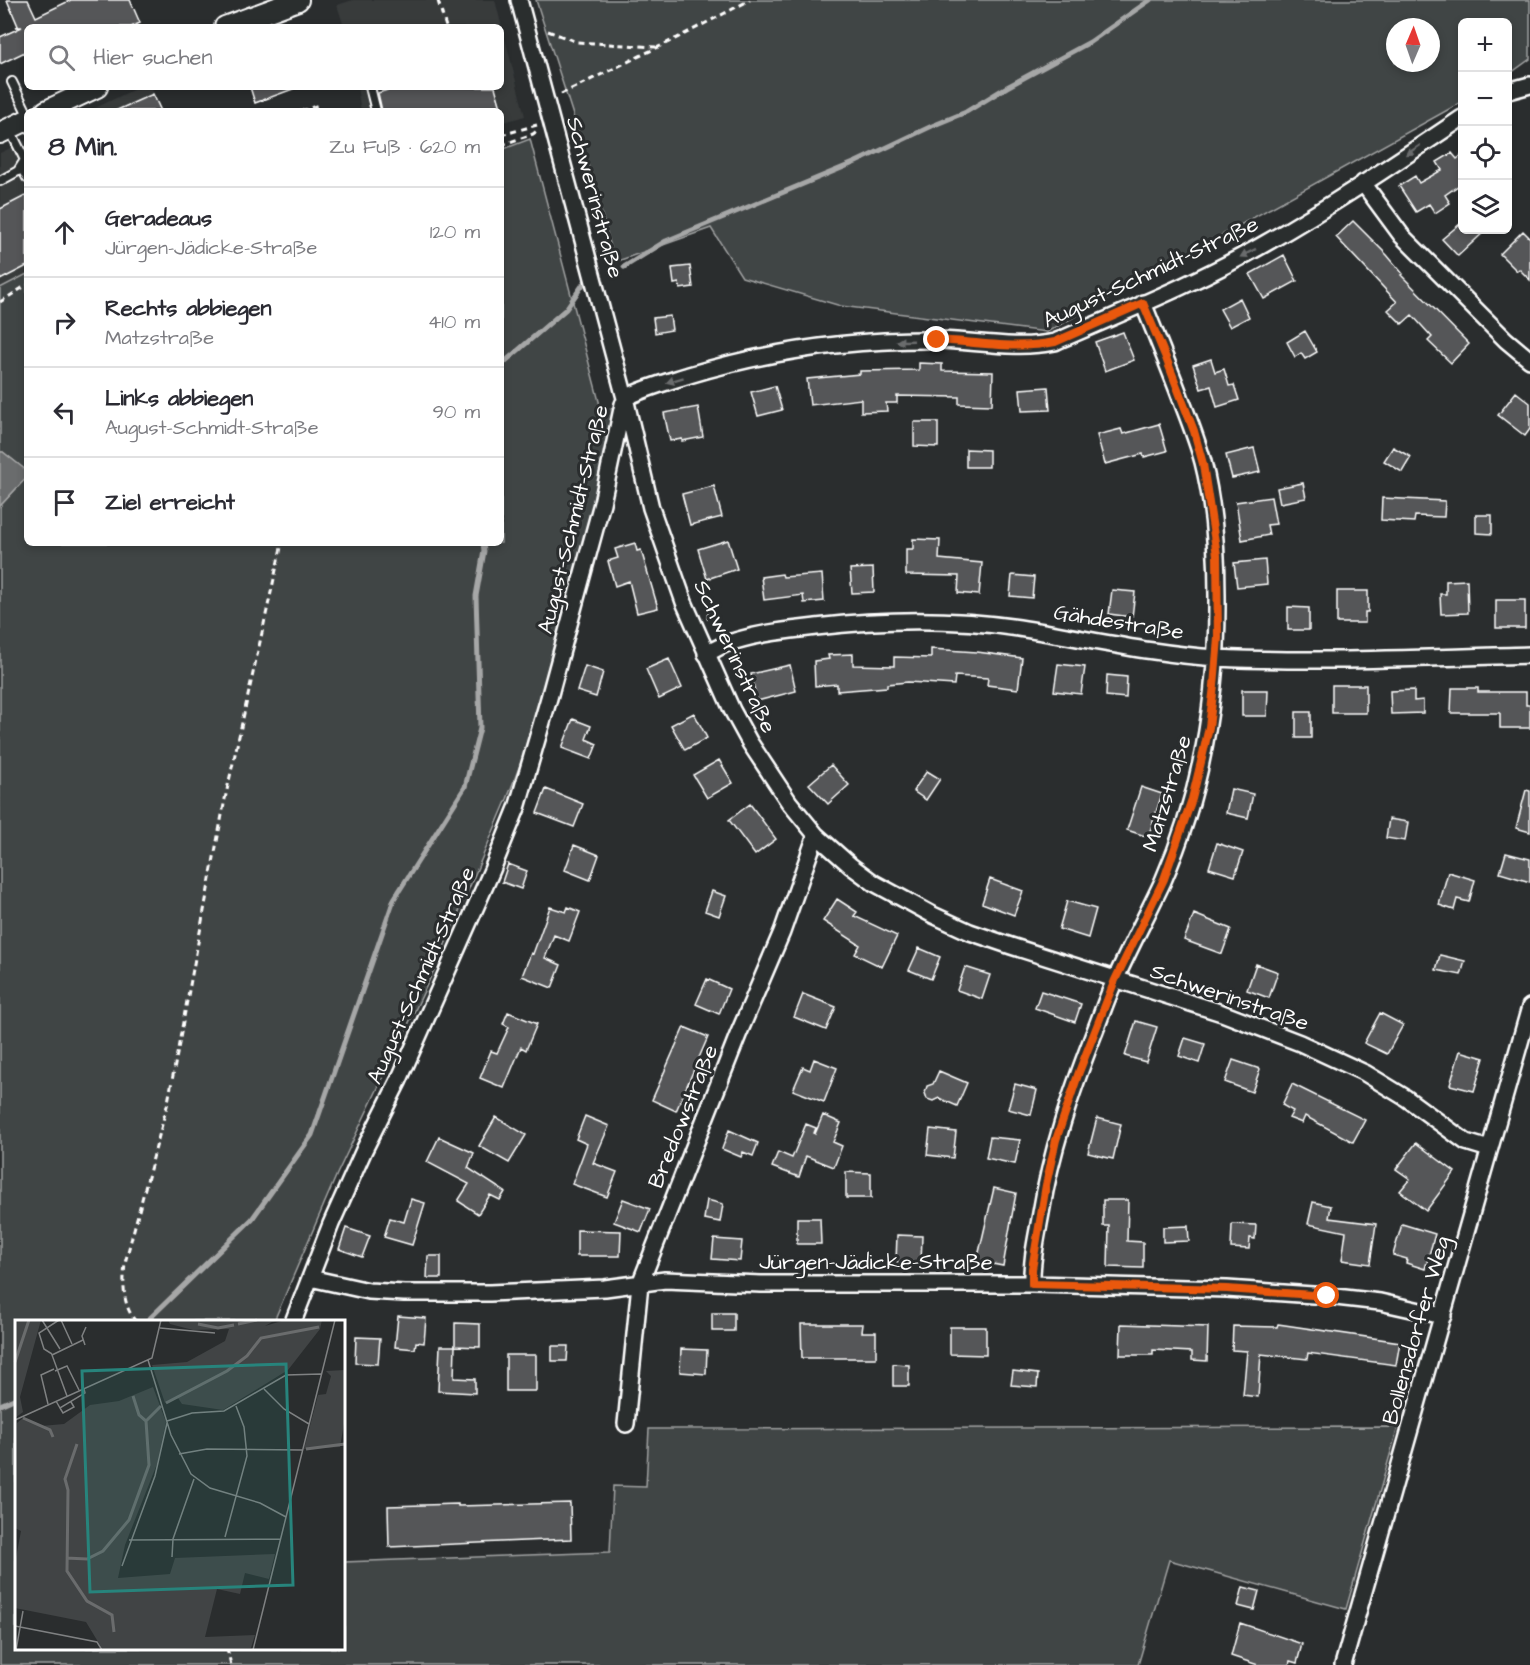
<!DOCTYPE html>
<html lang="de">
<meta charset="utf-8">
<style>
body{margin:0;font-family:"Architects Daughter",sans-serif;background:#f2f2f3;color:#2b2b33}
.controls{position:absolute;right:18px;top:18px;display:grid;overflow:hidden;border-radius:9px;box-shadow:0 3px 9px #0003}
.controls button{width:54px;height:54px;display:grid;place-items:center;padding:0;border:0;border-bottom:2px solid #e1e1e2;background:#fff;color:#2b2b33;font:30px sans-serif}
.compass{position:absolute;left:1386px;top:18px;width:54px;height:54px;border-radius:50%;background:#fff;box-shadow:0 3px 9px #0003;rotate:2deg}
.stop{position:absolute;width:18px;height:18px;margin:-14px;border:4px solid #ea580c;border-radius:50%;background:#fff}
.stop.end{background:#ea580c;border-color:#fff;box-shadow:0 2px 6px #0008}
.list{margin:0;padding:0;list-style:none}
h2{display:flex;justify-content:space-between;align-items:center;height:78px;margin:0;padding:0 24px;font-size:26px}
h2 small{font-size:20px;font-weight:400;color:#7c7c81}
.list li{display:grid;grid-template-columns:39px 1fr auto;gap:18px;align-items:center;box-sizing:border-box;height:90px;padding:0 24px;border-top:2px solid #e1e1e2}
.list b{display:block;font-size:22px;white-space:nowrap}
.list p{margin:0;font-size:20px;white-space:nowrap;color:#7c7c81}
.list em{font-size:20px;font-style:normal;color:#7c7c81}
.icon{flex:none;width:33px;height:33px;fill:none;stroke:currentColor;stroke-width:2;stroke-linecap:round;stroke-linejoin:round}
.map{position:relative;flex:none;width:1530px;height:1665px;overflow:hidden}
.search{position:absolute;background:#fff;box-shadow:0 3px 9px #0003;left:24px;top:24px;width:480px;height:66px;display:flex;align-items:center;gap:15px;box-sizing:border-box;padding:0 21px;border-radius:9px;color:#7c7c81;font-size:22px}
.panel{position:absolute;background:#fff;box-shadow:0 3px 9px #0003;left:24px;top:108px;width:480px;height:438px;border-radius:9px}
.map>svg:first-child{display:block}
</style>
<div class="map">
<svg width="1530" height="1665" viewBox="0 0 1530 1665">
<rect width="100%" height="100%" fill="#2a2d2e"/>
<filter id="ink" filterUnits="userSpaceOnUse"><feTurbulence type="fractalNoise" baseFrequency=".0167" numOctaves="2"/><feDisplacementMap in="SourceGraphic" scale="12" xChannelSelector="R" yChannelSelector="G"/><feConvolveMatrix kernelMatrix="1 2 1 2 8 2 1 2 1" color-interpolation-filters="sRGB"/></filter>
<g filter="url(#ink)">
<!-- built -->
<path fill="#373a3b" d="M353,0H495L525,116L501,123V111H361L357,87H501V27H344L337,5Z
M139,87H151L162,111H89Z
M27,140V274L0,288V153Z"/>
<!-- green -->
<path fill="#414445" stroke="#a0a2a2" stroke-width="1.5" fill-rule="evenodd" d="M536,0H1530V59L1508,75V22H1462V102L1047,332L841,306L742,277L711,228L615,262L580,137ZM1395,27H1431V63H1395Z
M530,139L601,409L620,408L536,723L507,799L436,966L337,1174L274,1321L16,1322V1648H344V1562L610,1552L613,1486L646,1487L649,1429L1398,1427L1346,1609L1169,1560L1138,1665H0V506L27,477V543H501V150Z
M27,274V471L3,452H0V288Z"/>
<!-- water -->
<path fill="#6a6c6d" stroke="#a6a7a7" stroke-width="1.5" d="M0,452H3L27,471V477L0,506Z"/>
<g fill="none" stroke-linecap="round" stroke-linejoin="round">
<!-- stream -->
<path stroke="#a6a7a7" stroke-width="5" d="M624,267L666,241L856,162L932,126L966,112L1007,87L1090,42L1150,0
M501,365L566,309L586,280
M146,1322L252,1219L312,1135L394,899L465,787L480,728L476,596L484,551L483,543
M0,1405L16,1398"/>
</g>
<!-- building -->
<path fill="#555758" stroke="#fff" stroke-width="1.5" d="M7,0H28L36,17L71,0H130L140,23L131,27H27V51L0,64V37L22,27H16L18,26Z
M250,87H293V89L255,103Z
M397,87H495L502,111H382L378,93Z
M153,94L161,111H115Z
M1452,153L1457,159L1462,155V183L1445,195L1450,203L1435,213L1429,204L1416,212L1399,186L1415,176L1419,183L1442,170L1437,162Z
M27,195V266L0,280V209Z
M1353,221L1387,255L1403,274L1401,275L1469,344L1451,363L1428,341L1432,337L1412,315L1402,324L1388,310L1397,302L1336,237Z
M1460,224L1462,230H1486L1458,256L1442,239Z
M1523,231L1530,238V280L1519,269L1517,271L1500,254Z
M1284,255L1297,281L1264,299L1250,274Z
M690,266L693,287L680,289L679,283L674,284L672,268Z
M1240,298L1249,317L1230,327L1220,309Z
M670,316L672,330L655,333L653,318Z
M1305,331L1317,352L1305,359L1301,353L1295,357L1287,342Z
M1123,332L1134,360L1105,371L1095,342Z
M1211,359L1215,372L1224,369L1229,386L1234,385L1239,400L1217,407L1211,386L1201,389L1193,365Z
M919,363L942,364V371L993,372L992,405L959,404V397L897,396V403H886L887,411L861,412V399L810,405L807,379L860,374V371L919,370Z
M775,386L782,410L758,416L751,392Z
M1048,387L1050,410L1022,411L1020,389Z
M1516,392L1530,403V429L1525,436L1498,415Z
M698,407L703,437L682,441V439L670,441L664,413Z
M914,422H938V447L914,446Z
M1159,424L1167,451L1144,457L1143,454L1105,464L1097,435L1121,429L1123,434Z
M1393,447L1411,457L1402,472L1384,461Z
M1254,448L1260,472L1232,478L1226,455Z
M966,449L989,450V467H966Z
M1303,483L1306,498L1280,503L1277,488Z
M714,486L722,517L690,525L682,494Z
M1271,497L1276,524L1267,525L1269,535L1242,540L1236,502Z
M1382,498L1445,501L1444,517L1415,516L1414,522L1381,520Z
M1476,515H1492V534L1476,533Z
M913,539L940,540L939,559L982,563L979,595L958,593L959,576L906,575V549H913Z
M728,540L737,569L707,579L698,549Z
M635,543L637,551L641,550L658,608L637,613L629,581L615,586L608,561L618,558L615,549Z
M1265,560L1267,584L1237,587L1234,563Z
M873,568L874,592L852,593L850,569Z
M782,574L783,577L822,574L824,601L804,603L803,595L764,600L761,577Z
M1012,575L1034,577L1032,598L1010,596Z
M1467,580L1468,613L1441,614L1440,594H1446V581Z
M1112,590L1135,592L1132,617L1109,614Z
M1337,591H1368V612H1365V623H1337Z
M1496,600H1525V628H1496Z
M1288,607L1309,608V630H1288Z
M931,649L977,652L1022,658L1018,689L987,685L988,678L955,676L954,685L908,682L887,684V687L837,691V684L815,686L814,661L829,659L828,655L853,654V665L894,666V657L931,658Z
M669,659L682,688L659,699L646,669Z
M1058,664L1085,667L1081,694L1054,691Z
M790,665L796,691L757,701L751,674Z
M585,666L603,672L596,697L577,691Z
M1107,675L1127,677L1126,698L1106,696Z
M1332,685H1366V713H1332Z
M1452,688H1478V692H1526V705H1530V728H1500V713H1451Z
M1242,690H1268L1267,716H1242Z
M1414,690V701L1423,700V713L1391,714L1390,691Z
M1296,712H1311V738H1296Z
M694,713L707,738L685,750L671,725Z
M573,719L591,726L586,739L597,744L591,759L562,748Z
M719,760L733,783L707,798L693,775Z
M831,765L849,785L828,804L809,784Z
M927,771L940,779L926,800L913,791Z
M1141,787L1162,794L1148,837L1127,830Z
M546,789L583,804L574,827L537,813Z
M1231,789L1253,794L1248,818L1226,813Z
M1526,790L1530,791V832L1516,828Z
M750,804L776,839L755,855L729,820Z
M1389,819L1408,822L1405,841L1386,838Z
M1217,843L1243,852L1235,876L1209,868Z
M574,845L599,855L590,880L565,870Z
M1506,853L1530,859V882L1500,873Z
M508,864L527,871L521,889L502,882Z
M1448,872L1475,880L1469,902L1457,899L1454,910L1439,905Z
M990,879L1023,891L1014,915L982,903Z
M712,891L726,896L719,916L705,911Z
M837,899L857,912L854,916L897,936L882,967L855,954L860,945L823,921Z
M1067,901L1096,909L1088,938L1059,929Z
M550,907L566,912L568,907L580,912L569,941L554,935L545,958L561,965L552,988L522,976L531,953L533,954Z
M1194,914L1231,929L1222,954L1184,940Z
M919,948L940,957L931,979L909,970Z
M1440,955L1465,961L1461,975L1436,970Z
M1256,964L1278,972L1269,998L1247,990Z
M965,967L990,975L982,999L957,990Z
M707,979L729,989L719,1014L696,1004Z
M1041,991L1081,1004L1075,1022L1035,1008Z
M803,994L836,1007L826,1030L794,1017Z
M508,1012L537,1024L526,1050L521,1047L504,1088L480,1078L491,1051L497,1053L509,1027L503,1024Z
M1380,1013L1403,1025L1387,1054L1364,1043Z
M1136,1021L1157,1027L1146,1062L1125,1056Z
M684,1027L708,1037L676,1111L652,1100Z
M1185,1038L1205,1044L1199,1063L1179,1056Z
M1460,1051L1484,1058L1474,1091L1450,1085Z
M814,1059L837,1068L824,1102L793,1090L803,1067L810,1070Z
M1233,1060L1260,1069L1252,1092L1225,1082Z
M939,1071L967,1083L957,1106L939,1098L933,1101L927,1099L925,1093L927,1086L933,1084Z
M1015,1084L1037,1090L1031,1115L1008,1109Z
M1292,1084L1365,1120L1353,1142L1305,1116L1302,1123L1289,1118L1293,1111L1282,1105Z
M823,1115L841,1123L833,1142L842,1146L834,1167L806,1156L799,1177L772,1167L778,1152L792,1158L806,1124L816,1128L814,1133L815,1134Z
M585,1116L609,1126L593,1163L617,1172L607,1197L572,1184L587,1144L576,1139Z
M496,1117L526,1135L509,1163L479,1146Z
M1097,1118L1121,1124L1113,1159L1088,1153Z
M930,1129L956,1132L953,1158L927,1155Z
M729,1130L758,1143L753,1156L743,1152L741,1157L722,1149Z
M439,1137L474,1153L468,1168L505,1192L500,1200L490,1195L478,1214L458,1201L469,1184L427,1162Z
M990,1137L1020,1140L1015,1164L986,1158Z
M1416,1143L1455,1172L1426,1211L1400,1191L1410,1179L1396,1169Z
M846,1172L871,1173V1198H846Z
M994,1188L1016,1193L1003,1266L977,1261Z
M411,1199L425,1203L412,1245L384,1237L390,1218L404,1222Z
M623,1199L650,1209L641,1232L614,1222Z
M707,1200L723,1204L720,1222L704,1219Z
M1103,1200H1128L1127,1241L1143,1242V1268L1108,1267L1109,1226H1103Z
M1313,1202L1331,1206L1329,1218L1376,1224L1370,1264L1342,1260L1346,1232L1308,1224Z
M797,1218H820L821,1244H797Z
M1232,1224L1256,1225L1255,1239L1250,1238L1249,1249L1231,1248Z
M1402,1224L1435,1234L1425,1269L1406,1263L1407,1259L1393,1255Z
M1188,1226L1189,1241L1163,1242V1227Z
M346,1228L370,1236L362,1257L339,1249Z
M577,1230L621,1231L620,1256H577Z
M897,1235L922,1236L921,1263L896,1262Z
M714,1239L742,1241L740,1261L712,1259Z
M428,1256H441V1278H427Z
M712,1313H734V1331H712Z
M398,1316L426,1318L424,1343L416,1342L415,1349L395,1347Z
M455,1323L480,1324V1347L455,1346Z
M801,1324H863L862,1332H876V1358H802Z
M1121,1324L1208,1327L1207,1361L1192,1360V1352L1153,1350V1355H1120Z
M1278,1324L1400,1342L1396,1365L1308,1353L1307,1359L1261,1354L1258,1397L1243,1395L1247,1351L1232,1350L1233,1326L1277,1327Z
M950,1327H986V1355L950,1354Z
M356,1337L380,1338L378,1364L355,1363Z
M440,1346H455L454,1378L475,1379V1393L438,1391Z
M552,1346H568L567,1361H552Z
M681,1349L707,1350L706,1374L680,1372Z
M506,1355H536V1391H506Z
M893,1364L909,1365V1386H893Z
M1013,1371L1038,1374L1037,1387L1011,1385Z
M570,1503L571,1539L389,1547L388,1506L458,1504V1506Z
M1243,1587L1259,1591L1254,1610L1238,1606Z
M1240,1623L1302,1644L1297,1663L1290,1661L1289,1665H1258L1231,1656Z"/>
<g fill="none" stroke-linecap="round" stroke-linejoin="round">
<defs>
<path id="service" d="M12,82L27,113
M370,87L376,111
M21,167L27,178
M0,181L18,171L25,160L10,130"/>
<path id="minor" d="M519,0L625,398L651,508L684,602L732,710L750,743L789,802L816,835L851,866L874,883L933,915L970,932L1011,946L1222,1013L1300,1043L1365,1073L1406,1098L1466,1142L1489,1149
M1508,91L1530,85
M1363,183L1402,236L1506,340L1530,360
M625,398C645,388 667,382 689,375C769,351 853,339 937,340C976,341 1016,350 1055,342C1126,311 1199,282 1266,243C1333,205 1398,161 1462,118
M706,654C716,649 725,643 735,641C761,633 789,630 816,627C883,619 952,618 1019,628C1085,638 1150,654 1217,658C1321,663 1426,658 1530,655
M310,1278L369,1291L404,1293H490L605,1288L665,1280L761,1284H1032L1227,1289L1327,1296L1380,1302L1443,1316
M1032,1284C1031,1260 1037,1236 1041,1213C1051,1151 1071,1093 1093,1036C1101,1016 1107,997 1116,978C1131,945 1148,913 1163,881C1203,790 1218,693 1217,595C1217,551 1214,505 1203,462C1197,440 1189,420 1181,399C1169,367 1156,335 1143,303
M293,1322L331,1224L364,1150L399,1080L492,870L517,808L549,698L602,503L623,404
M626,1424L640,1284L738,1035L782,932L816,835
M1343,1665L1530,1007"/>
<path id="tertiary" d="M225,27L298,0
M46,111L97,87
M0,133L27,120"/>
</defs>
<!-- service casing -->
<use href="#service" stroke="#fff" stroke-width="12"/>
<!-- minor casing -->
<use href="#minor" stroke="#fff" stroke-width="20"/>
<!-- tertiary casing -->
<use href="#tertiary" stroke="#fff" stroke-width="24"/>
<!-- path -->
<path stroke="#fff" stroke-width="3" stroke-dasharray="6 4.5" stroke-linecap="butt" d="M438,1L446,27
M548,31L577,42L656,47
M561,94L677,38L750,0
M301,111L319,105
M501,135L537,125
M501,145L533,134L538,130
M0,302L27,285
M708,619L709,602
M136,1322C122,1304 123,1285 125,1263L168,1102L225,799L282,543
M227,1648L231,1665"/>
<!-- service -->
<use href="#service" stroke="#2a2d2e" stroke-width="8"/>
<!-- minor -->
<use href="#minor" stroke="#2a2d2e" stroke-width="15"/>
<!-- tertiary -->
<use href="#tertiary" stroke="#2a2d2e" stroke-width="20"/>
</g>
<!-- one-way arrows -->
<defs><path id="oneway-solid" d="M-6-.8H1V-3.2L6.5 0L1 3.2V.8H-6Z" transform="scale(1.5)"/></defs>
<g fill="#6a6c6d">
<use href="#oneway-solid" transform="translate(1413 150) rotate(147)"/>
<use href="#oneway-solid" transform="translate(1248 253) rotate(153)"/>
<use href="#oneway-solid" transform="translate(905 341) rotate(178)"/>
<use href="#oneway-solid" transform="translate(675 380) rotate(163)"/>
</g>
</g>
<g fill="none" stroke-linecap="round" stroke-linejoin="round" filter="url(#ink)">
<!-- route -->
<path stroke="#ea580c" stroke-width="8" d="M937,340C976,342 1017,350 1055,342L1143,303L1166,358L1194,431L1203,464L1217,555L1218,638L1214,686L1209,727L1202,758L1192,799L1177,842L1164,879L1115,980L1079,1072L1056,1140L1046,1185L1032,1269V1284L1227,1289L1327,1296"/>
</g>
<g text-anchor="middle" stroke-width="6" stroke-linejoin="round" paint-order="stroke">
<!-- street labels -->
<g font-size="22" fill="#fff" stroke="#2a2d2e">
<text transform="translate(596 197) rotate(75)" y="8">Schwerinstraße</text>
<text transform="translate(1150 271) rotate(-25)" y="8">August-Schmidt-Straße</text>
<text transform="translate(572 519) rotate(-76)" y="8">August-Schmidt-Straße</text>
<text transform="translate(1119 621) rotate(9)" y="8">Gähdestraße</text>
<text transform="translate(736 656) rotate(65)" y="8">Schwerinstraße</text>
<text transform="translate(1166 793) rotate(-73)" y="8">Matzstraße</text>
<text transform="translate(420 975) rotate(-66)" y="8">August-Schmidt-Straße</text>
<text transform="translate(1230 996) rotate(19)" y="8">Schwerinstraße</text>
<text transform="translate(682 1116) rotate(-68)" y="8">Bredowstraße</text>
<text x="876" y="1269">Jürgen-Jädicke-Straße</text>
<text transform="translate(1415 1330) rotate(-74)" y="8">Bollensdorfer Weg</text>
</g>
</g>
<!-- overview -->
<g transform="translate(15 1320)">
<rect width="330" height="330" fill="#2a2d2e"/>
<path d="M0,0H26L5,77L8,92L0,98ZM153,0H264L257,2L250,6L270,0H307L305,9L273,50L208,90L167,84L163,78L150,83L137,45L172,42L210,21L214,9L178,10L155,4ZM330,50V98L325,127L289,129L303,75L311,74L316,56L311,51ZM138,67L151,102L142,144L110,225L103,258L155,254L160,238L260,234L254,259L230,253L225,274L202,269L190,317L240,315L236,328L88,330L71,302L0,288V243L6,211L0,208L2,103L8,98L26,106L49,104L75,85L104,81Z" fill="#414445"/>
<path fill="none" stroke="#6a6c6d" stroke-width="3" d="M183,4L203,8L219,5M223,4L242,0M0,42L14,0M151,83L212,51L232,36L246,18L304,7M8,98L35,110L38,117M131,101L146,86M62,124L50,159L53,170L52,251L72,281L97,295L99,312M291,129L330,124M51,238L72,239L88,231L114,200L134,145L131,101L124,95L118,76"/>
<path fill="none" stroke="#7f8182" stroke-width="1.5" d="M27,0L45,29M46,0L57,24M145,8L200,13M70,25L67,16L71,7M37,34L29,29L24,13L44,0M133,40L156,115L176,154L195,168L245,183L271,197M40,51L52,46L64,70M249,69L269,89L294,104M52,76L37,35L68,20M41,81L45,88L70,73L69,69M33,84L26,55L39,49M45,88L48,93L59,87L56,82M0,100L137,38L146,0M152,101L177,93L209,91L271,55L306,54M164,134L192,129L287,130M210,217L232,136L229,107L221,86M114,220L265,219M157,237L158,219L179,159M107,246L140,156L152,103M0,306L82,322L87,330M1,330L8,291M238,330L320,0"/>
<path fill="#27847c" fill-opacity="0.15" stroke="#27847c" stroke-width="3" d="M271,44L278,265L75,272L67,51Z"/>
<rect width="330" height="330" fill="none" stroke="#fff" stroke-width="3"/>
</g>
</svg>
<div class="controls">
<button>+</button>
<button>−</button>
<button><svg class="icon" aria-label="locate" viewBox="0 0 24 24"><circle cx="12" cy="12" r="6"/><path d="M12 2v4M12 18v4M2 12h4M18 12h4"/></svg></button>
<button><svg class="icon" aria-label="layers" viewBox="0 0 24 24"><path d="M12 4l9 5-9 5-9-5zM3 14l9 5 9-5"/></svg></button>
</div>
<svg class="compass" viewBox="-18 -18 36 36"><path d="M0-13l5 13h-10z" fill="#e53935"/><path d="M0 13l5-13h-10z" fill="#7c7c81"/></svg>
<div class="stop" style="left:1327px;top:1296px"></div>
<div class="stop end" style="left:937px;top:340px"></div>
<div class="search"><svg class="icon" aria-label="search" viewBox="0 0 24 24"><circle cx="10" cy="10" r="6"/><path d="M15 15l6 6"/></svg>Hier suchen</div>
<section class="panel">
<h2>8 Min.<small>Zu Fuß · 620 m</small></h2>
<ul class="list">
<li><svg class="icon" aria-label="ahead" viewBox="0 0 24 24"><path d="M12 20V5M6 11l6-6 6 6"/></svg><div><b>Geradeaus</b><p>Jürgen-Jädicke-Straße</p></div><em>120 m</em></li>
<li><svg class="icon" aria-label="right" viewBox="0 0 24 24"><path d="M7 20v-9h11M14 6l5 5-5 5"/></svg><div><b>Rechts abbiegen</b><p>Matzstraße</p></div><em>410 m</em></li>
<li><svg class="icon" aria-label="left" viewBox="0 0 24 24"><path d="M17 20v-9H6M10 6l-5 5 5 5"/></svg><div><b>Links abbiegen</b><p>August-Schmidt-Straße</p></div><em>90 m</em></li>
<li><svg class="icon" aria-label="arrive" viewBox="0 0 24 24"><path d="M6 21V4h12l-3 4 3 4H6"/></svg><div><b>Ziel erreicht</b></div></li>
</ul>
</section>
</div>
